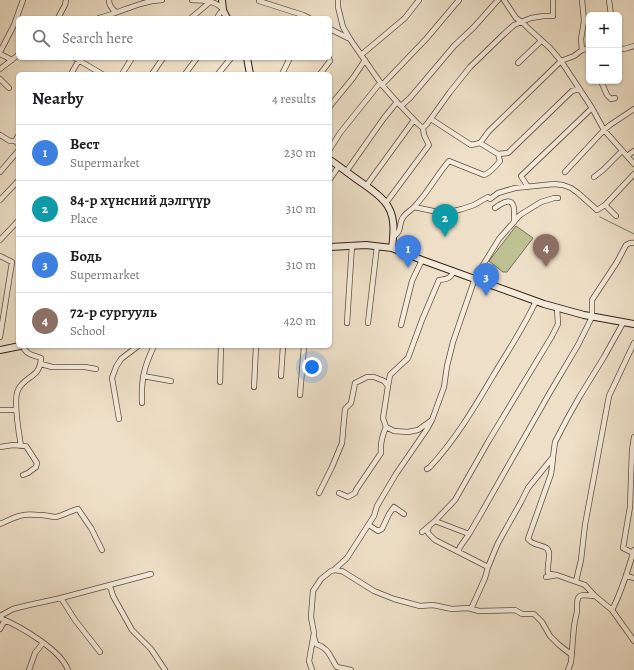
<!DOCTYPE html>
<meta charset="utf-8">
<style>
body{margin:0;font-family:Alegreya,serif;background:#f2f2f2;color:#202124}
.controls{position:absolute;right:12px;top:12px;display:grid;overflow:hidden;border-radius:6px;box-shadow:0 1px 3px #0004}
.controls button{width:36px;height:36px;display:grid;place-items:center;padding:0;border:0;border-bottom:1px solid #e0e0e0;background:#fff;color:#202124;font:20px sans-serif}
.you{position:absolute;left:312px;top:367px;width:14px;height:14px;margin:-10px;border:3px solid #fff;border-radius:50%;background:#1a73e8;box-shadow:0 0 0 6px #1a73e833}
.badge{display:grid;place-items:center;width:26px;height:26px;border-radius:50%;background:#d93025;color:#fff;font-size:13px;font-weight:700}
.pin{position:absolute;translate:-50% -33px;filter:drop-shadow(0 1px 2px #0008)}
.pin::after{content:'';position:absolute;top:21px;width:14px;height:12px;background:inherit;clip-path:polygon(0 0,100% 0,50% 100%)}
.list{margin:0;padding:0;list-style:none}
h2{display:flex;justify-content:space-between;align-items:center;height:52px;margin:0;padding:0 16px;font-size:17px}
h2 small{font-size:13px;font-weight:400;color:#757577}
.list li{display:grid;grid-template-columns:26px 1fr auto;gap:12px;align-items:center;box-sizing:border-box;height:56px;padding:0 16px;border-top:1px solid #e0e0e0}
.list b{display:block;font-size:15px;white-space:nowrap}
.list p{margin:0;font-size:13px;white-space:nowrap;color:#757577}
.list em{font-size:13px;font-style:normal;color:#757577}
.icon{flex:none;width:22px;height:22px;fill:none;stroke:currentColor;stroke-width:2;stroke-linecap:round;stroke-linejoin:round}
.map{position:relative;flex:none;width:634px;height:670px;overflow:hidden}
.search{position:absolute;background:#fff;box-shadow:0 1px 3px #0004;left:16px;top:16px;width:316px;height:44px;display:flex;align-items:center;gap:10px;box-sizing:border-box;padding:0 14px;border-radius:6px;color:#757577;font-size:15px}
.panel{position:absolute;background:#fff;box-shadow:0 1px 3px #0004;left:16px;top:72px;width:316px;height:276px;border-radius:6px}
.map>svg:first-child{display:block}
</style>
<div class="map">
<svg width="634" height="670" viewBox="0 0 634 670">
<rect width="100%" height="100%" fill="#eee0c8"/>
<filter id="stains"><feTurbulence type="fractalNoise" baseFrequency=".005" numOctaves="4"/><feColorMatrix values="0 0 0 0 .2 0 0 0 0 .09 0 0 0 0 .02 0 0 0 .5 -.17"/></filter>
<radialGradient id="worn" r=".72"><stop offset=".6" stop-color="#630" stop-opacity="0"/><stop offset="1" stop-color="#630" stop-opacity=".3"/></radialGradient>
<!-- grass -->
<path fill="#bec192" stroke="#787054" d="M516,226L533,238L507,272H503L489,261Z"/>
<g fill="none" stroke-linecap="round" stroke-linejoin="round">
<!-- stream -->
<path stroke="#6f7d73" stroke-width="1" d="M600,217L634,234"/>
<defs>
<path id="street" d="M109,0C109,4 112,9 116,12
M192,0C203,1 217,0 223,10L220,13L217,18
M338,0V7L343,27L350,39L382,85L397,102L418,124L423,128
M504,0L516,18L522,22L529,29L550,48L561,61L592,108L604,130L634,164
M609,0L611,15
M259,1L303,15L309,18
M58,18L65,5L66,0
M99,18C120,13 139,1 162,0
M191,18L210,2
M330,29L350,39
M619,48L624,49L634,46
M582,50L589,48
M0,52L14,25L23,0
M0,54L12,60
M361,55L405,18L419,0
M75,58L102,74
M518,63L541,41
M0,69L18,55
M71,74L79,60
M122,74L132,58
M152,74L163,58
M185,74L197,58
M218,74L231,58
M282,74L290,58
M320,74L330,61L329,58
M0,79L9,88
M601,81L607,95L611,99L615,98
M382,85L426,39L459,0
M330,106L353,78L365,60
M401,106L410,98L454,46L474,27L498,0
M431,119L471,145L480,143L498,154L508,153L572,91L579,89
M0,135L10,141H15
M18,136L15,141L18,144
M480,143L489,131L561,61L574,56L582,50L581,39L584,21L582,0
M330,149L340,133L380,83
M627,156L634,151
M0,172L18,151
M346,172L384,118L397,102
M565,172L604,130L610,125L634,109
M594,177L603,170L622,151
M330,179L339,166
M366,186L414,120
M528,187L521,176L592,108
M0,200L18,181
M386,203L429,145L424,135L423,128L427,124L450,92L470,67L504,34L514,25L531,18L544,16H553V0
M605,205L616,216
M414,207L438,212H450L462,209L474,205L488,197L490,199L498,193L515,188L554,184L563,185L571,188L578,193L597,210L605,205L634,174
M495,208C499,205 510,197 513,205C515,209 514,217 514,222
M393,237C404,230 397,224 404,216C407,212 412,210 415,206C428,192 437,175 449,161L484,175C490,173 496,166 500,161L498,154
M0,240L18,221
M0,256L12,262L0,337
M347,323L352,245
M368,323L377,246
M401,325L412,281L422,260
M41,364L52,367H85L96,369
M143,376L171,381
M281,376L283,346
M220,382L221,346
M388,386L390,375L408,358L422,320L439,280C447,279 450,279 454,271
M254,387L256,346
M300,395L304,346
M142,403C141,379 144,367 154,346
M0,410H16
M119,419L112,378L116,367L121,359L138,346
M21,446C19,434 13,400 18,390C25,375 40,379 41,358C33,355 26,355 23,346
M0,447L13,445L26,446L37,463L36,467L28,473L23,475
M553,459L551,474L528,539C529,540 532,543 533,543C541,547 550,545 549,556C549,562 547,567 548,573L550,574L557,575
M427,469L430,467C456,439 474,408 493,376C508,351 524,327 536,301
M319,493L332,467L342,443L345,409L351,403L355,383L367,377H374L384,381L388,386L383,418L386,427L394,431L408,432L418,430L432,420L444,387L447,366L453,342L475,278L499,239L520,215L541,202L554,198H558
M339,493L348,497L355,493L356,490L381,453C380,443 382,436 386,427
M435,521L469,534
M0,524C8,521 15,516 24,515C29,514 35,515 40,515C46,515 51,517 56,517C64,515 70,511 78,509L91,528L102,550
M369,525L378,531L382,529L389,514L394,507L404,514
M430,525L427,531L429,534L435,540L488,567L498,543L521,502L528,488L553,457L555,442L567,419L580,396L604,357L623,323
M422,532L435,521L455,500L488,442L552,336L558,324L557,308
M458,552L460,547L469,534L479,517L549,394L578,345L592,317V300L617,262L626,245C629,243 631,242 634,243
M633,553L623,548L630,507L632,450L634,437
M334,570L342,571L374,591L394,599L420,606L433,605L452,609L468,608L479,611L515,610L522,614H534L542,622L550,636L559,645L572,655
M627,576L634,578
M546,577L557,575L585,585L595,596L612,610L634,641
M576,581L581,560L585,525L609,396L634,343
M108,586L111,589L113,596L132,630L151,649L165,670
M61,598L75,620L100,652
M471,609L485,578L488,567
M612,610C622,591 628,570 634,550
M0,616L13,609L29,605L61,598L151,574
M0,618C20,626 61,650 68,670
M0,629L5,620
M314,637L316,644C319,645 323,647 325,649C331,654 332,661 337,667L351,670
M29,670L35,653L43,643
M312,670L309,661L314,633L311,617L313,591L321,579L331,571L334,570L347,558L374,516L377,506L396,474L427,429L432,420
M568,670L571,662L574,626L577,611V603L578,598L580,596L583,595L595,596"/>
<path id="secondary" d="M222,0L223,10L227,18
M247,58L250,74
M330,160C342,168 353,177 365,185C372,190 379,195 384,201C396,214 394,232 392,248
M330,247L366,245L392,248L422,260L544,304L584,315L634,324
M0,350L20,346"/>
</defs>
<!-- street casing -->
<use href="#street" stroke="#604e42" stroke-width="6"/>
<!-- secondary casing -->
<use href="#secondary" stroke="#311e15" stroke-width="8"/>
<!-- street -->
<use href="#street" stroke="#f4ebdb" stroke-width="4.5"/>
<!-- secondary -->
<use href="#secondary" stroke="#f4ebdb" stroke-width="6"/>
</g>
<rect width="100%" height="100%" filter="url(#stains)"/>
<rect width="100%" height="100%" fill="url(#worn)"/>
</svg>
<div class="controls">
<button>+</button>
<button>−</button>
</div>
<div class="you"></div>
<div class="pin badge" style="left:408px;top:268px;background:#3f7fe0">1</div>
<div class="pin badge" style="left:445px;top:237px;background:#0f9aa8">2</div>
<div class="pin badge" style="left:486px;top:296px;background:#3f7fe0">3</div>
<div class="pin badge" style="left:546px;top:267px;background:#8d6e63">4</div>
<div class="search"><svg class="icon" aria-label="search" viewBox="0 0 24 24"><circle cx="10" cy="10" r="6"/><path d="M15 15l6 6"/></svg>Search here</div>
<section class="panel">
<h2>Nearby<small>4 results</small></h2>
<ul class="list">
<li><span class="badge" style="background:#3f7fe0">1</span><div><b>Вест</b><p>Supermarket</p></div><em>230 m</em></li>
<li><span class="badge" style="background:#0f9aa8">2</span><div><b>84-р хүнсний дэлгүүр</b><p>Place</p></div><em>310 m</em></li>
<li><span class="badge" style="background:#3f7fe0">3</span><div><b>Бодь</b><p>Supermarket</p></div><em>310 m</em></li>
<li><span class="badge" style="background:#8d6e63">4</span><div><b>72-р сургууль</b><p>School</p></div><em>420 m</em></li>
</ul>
</section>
</div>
